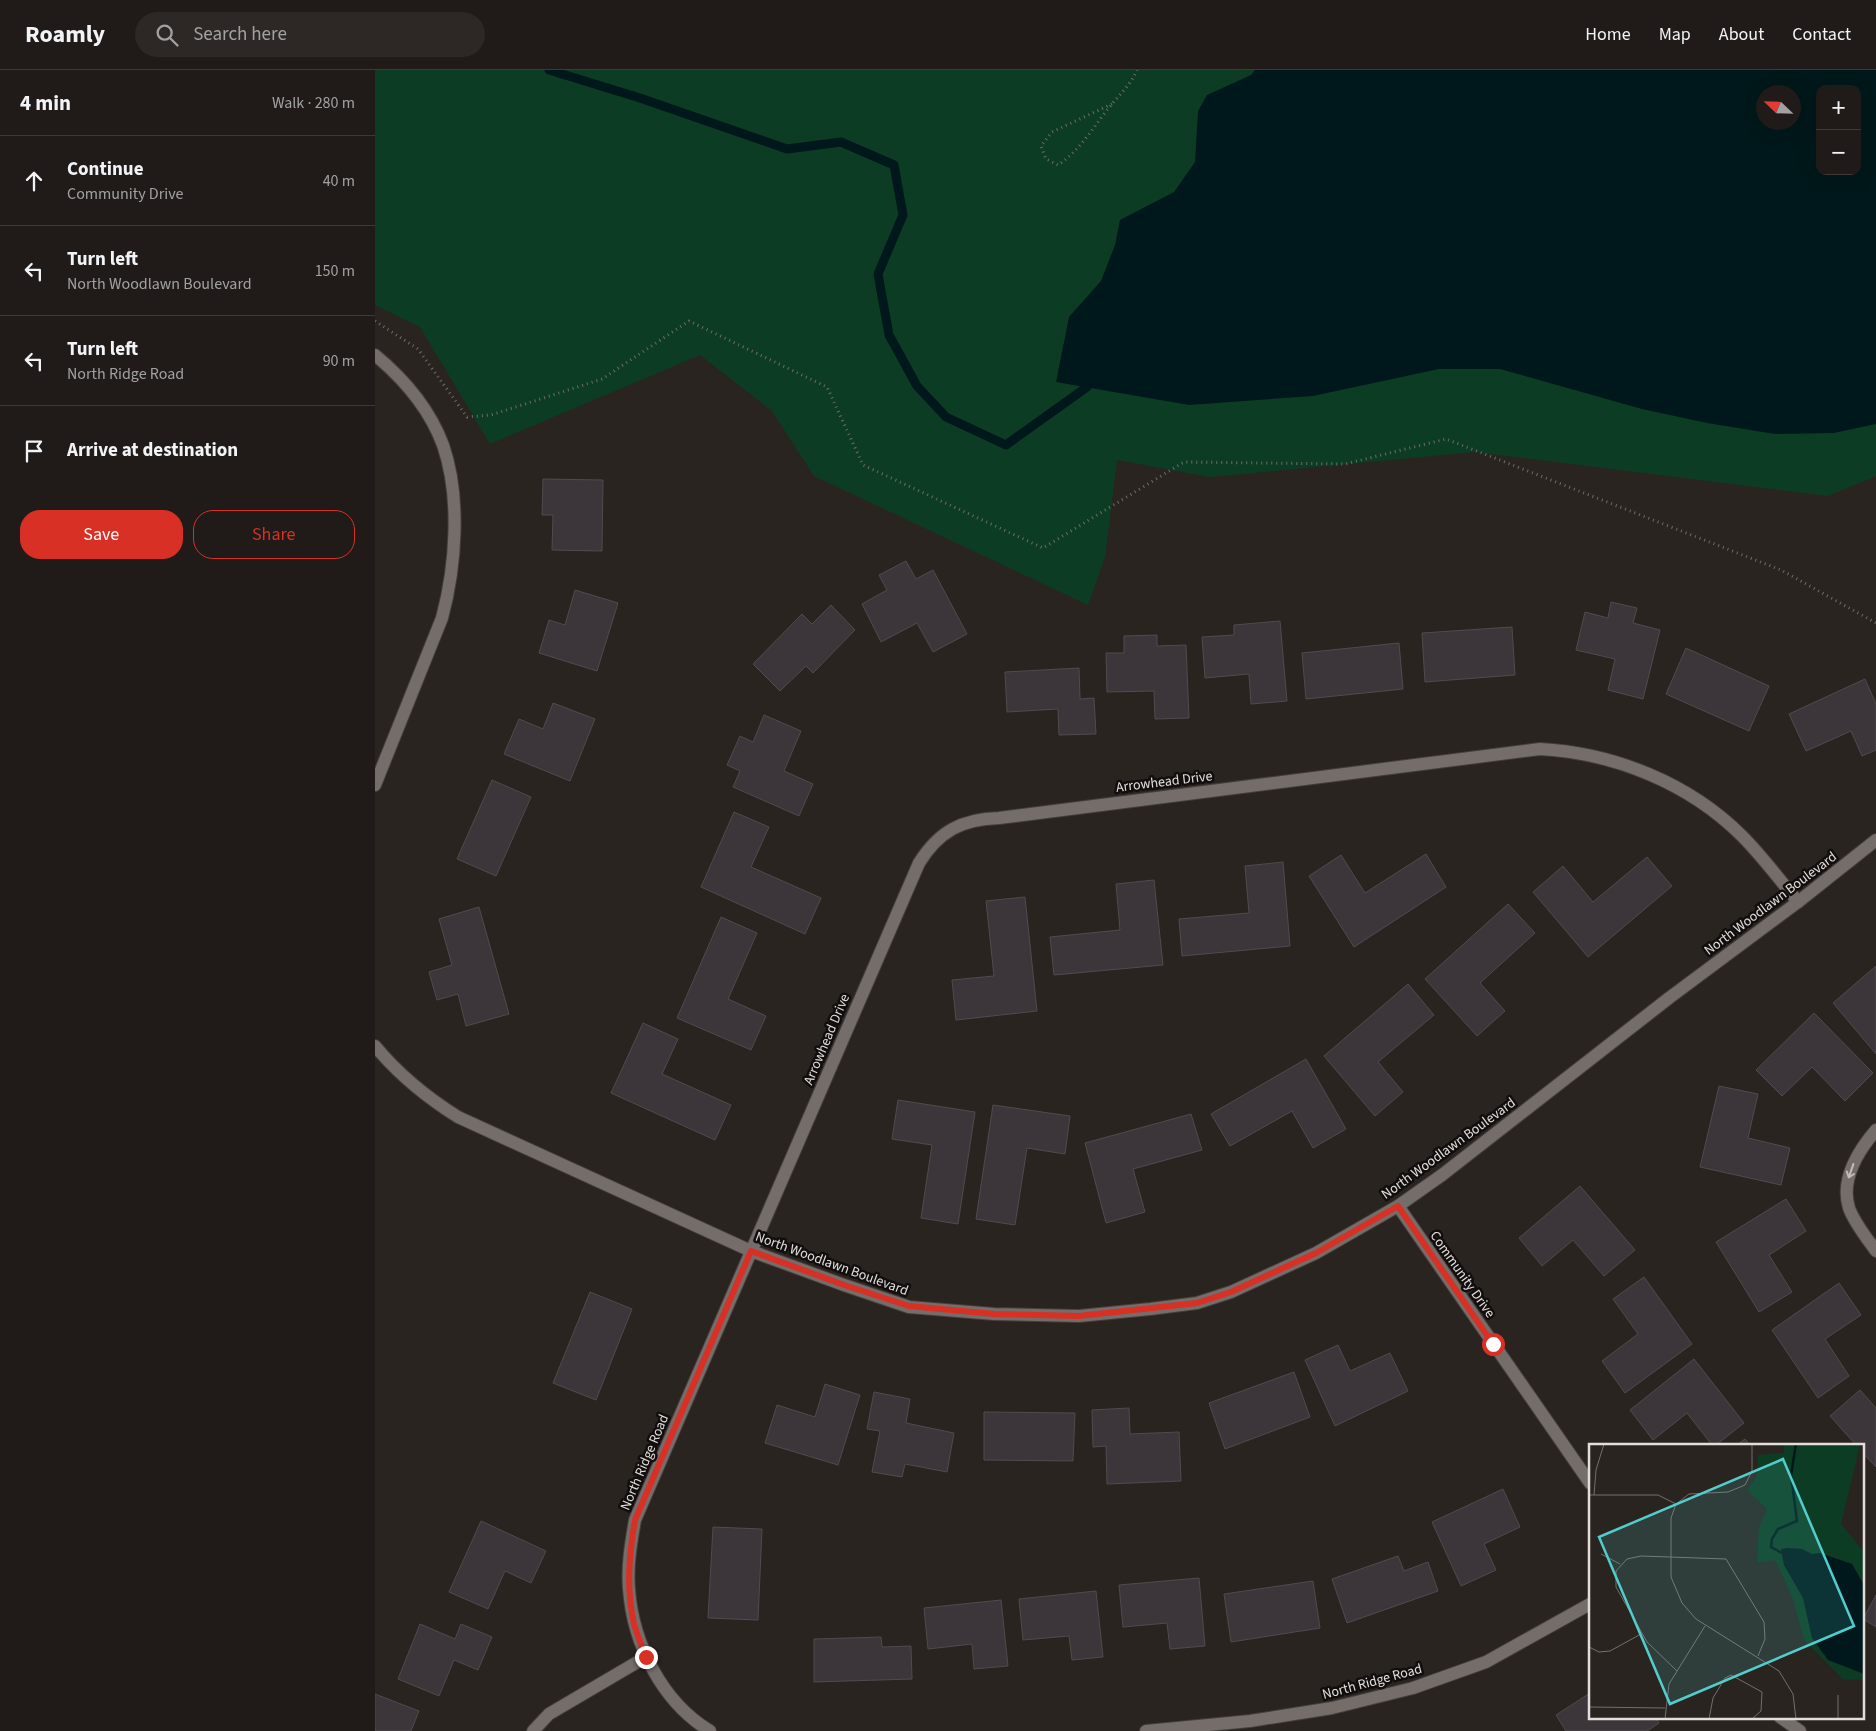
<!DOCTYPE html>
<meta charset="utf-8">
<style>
body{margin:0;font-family:"Source Sans 3",sans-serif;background:#2d2826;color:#f1f3f6}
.controls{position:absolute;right:15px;top:15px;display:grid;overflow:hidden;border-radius:10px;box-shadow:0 5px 20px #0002}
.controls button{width:45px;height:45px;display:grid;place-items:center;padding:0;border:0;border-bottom:1px solid #3d3938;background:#201b19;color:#f1f3f6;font:25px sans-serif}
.compass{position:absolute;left:1381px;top:15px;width:45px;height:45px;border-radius:50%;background:#201b19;box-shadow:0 5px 20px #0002;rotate:293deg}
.stop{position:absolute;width:15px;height:15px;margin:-11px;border:4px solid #d93025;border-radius:50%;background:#fff}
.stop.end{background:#d93025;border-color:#fff;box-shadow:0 1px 5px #0008}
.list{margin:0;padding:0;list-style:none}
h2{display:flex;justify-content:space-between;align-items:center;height:65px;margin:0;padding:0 20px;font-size:21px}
h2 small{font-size:16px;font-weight:400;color:#a2a1a2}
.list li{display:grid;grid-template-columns:32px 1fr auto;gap:15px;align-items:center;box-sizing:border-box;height:90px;padding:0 20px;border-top:1px solid #3d3938}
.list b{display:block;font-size:19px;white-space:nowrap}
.list p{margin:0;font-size:16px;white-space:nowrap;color:#a2a1a2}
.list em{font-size:16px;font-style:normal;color:#a2a1a2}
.actions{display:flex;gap:10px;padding:15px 20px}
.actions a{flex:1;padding:11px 0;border:1px solid #d93025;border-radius:20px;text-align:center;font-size:18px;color:#d93025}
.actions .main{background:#d93025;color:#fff}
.icon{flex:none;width:28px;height:28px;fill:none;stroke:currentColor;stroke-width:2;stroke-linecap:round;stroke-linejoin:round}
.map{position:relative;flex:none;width:1501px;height:1661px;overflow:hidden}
header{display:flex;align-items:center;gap:30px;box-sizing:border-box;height:70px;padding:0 25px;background:#201b19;border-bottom:1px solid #3d3938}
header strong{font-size:24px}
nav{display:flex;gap:28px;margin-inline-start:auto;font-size:18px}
.search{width:350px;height:45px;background:#2d2826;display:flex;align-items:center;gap:12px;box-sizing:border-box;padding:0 18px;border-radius:28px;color:#a2a1a2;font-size:19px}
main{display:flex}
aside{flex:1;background:#201b19}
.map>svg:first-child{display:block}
</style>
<header>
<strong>Roamly</strong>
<div class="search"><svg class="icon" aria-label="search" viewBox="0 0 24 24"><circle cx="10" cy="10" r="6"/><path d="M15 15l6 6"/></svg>Search here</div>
<nav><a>Home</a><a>Map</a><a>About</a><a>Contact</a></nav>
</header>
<main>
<aside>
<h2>4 min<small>Walk · 280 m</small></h2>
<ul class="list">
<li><svg class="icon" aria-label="ahead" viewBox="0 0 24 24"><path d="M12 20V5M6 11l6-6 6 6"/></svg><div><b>Continue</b><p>Community Drive</p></div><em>40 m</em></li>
<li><svg class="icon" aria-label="left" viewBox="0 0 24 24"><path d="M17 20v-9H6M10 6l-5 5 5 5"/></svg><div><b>Turn left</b><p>North Woodlawn Boulevard</p></div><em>150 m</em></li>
<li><svg class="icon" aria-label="left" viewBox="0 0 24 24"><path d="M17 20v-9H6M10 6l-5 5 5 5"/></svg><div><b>Turn left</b><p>North Ridge Road</p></div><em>90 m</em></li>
<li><svg class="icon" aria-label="arrive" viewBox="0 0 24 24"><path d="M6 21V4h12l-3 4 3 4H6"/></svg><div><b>Arrive at destination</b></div></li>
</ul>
<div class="actions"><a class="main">Save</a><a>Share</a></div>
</aside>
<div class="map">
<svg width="1501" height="1661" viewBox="0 0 1501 1661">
<rect width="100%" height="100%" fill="#2a2421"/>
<!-- green -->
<path fill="#0d3c24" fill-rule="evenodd" d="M0,0H1501V406L1453,426L1100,382L835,407L742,390L730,487L713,535L439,406L397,341L325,285L115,374L45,257L0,235ZM1445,19H1482V101H1445ZM1388,22H1418V52H1388Z"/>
<!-- water -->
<path fill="#00181b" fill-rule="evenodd" d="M880,0H1501V354L1459,363L1400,364L1332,353L1267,339L1125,299H1064L938,326L814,335L681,312L694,247L726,211L740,175L745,150L799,122L820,92L823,41L832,25L876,5ZM1445,19H1482V101H1445ZM1388,22H1418V52H1388Z"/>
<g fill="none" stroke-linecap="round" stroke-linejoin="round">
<!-- stream -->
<path stroke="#00181b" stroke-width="9" d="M174,0L265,28L412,79L466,72L519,95L528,145L503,204L514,265L542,316L571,347L631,375L712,317"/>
</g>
<!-- building -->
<path fill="#3c3539" stroke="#514a4e" d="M168,409L228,410L227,481L177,480L178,445H167Z
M531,491L541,509L558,500L592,564L558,582L542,553L506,572L487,534L512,520L504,505Z
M200,520L243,533L222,601L164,583L174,550L190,555Z
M1236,532L1262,538L1258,553L1285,560L1268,629L1233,620L1240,589L1201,580L1210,542L1233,548Z
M456,535L480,560L438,603L431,596L405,621L378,594L427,544L437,554Z
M905,551L912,631L876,634L874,604L830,608L827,567L859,565V555Z
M1137,557L1140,605L1050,612L1047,563Z
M782,565V576L811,575L814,648L780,649L779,621L732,622L731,583H749V566Z
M1024,573L1028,619L931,629L927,583Z
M1311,578L1394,616L1374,661L1291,624Z
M704,598L705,629L719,628L721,664L684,665L683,639L632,642L630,602Z
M1490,609L1501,634V680L1487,686L1476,661L1431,681L1414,644Z
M178,633L220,649L195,711L129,684L144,649L168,659Z
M389,645L426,661L409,701L438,714L424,746L358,717L365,701L352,695L365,666L378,672Z
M117,710L156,727L121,806L82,789Z
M359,742L394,757L376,797L446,828L430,864L326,817Z
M1051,784L1071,817L979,877L934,806L966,785L990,823Z
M1272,787L1297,816L1213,887L1158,822L1188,796L1218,832Z
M908,792L915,876L807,886L804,849L874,843L870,796Z
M779,810L788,895L679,905L675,867L745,860L741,814Z
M650,827L662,941L581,950L577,910L619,906L611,831Z
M1133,834L1160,863L1105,913L1130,941L1102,966L1050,909Z
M104,837L134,944L91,956L83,924L62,930L54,902L77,895L64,849Z
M346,847L382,863L353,929L391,946L376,980L302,948Z
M1501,896V984L1458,933Z
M1033,914L1059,945L1003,992L1028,1022L1000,1046L949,986Z
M1439,943L1498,1003L1470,1031L1437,997L1407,1026L1381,1000Z
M268,953L303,969L287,1004L356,1035L340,1070L236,1023Z
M931,989L971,1059L938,1078L917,1041L855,1076L836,1044Z
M1344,1016L1383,1024L1373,1068L1415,1078L1406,1115L1325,1097Z
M523,1030L600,1042L583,1154L546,1148L557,1075L517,1069Z
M618,1035L695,1046L690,1084L652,1078L640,1155L601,1149Z
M816,1044L827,1080L758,1099L770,1142L731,1153L710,1073Z
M1205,1116L1260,1180L1229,1206L1198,1170L1167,1196L1144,1168Z
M1411,1129L1431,1161L1394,1185L1417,1222L1384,1242L1341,1172Z
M1269,1207L1317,1274L1250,1323L1227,1291L1263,1264L1238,1229Z
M1464,1213L1486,1245L1450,1269L1474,1306L1443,1328L1397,1260Z
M215,1222L257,1239L221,1330L178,1313Z
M963,1275L975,1301L1015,1283L1033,1321L960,1356L930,1290Z
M1319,1289L1369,1353L1341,1375H1337L1312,1343L1278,1370L1255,1340Z
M919,1302L935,1347L850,1379L834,1333Z
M450,1314L485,1325L463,1395L390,1373L402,1335L440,1347Z
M1485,1320L1501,1338V1397L1487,1382V1375H1481L1455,1346Z
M499,1322L535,1329L531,1353L579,1363L572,1402L530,1394L527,1407L497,1402L505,1361L492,1359Z
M754,1338L755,1364L804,1362L806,1411L732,1414L731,1376L718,1377L717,1340Z
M609,1342L700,1343L698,1391L609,1390Z
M1370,1369L1375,1375H1362Z
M1128,1419L1145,1457L1109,1474L1121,1500L1086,1516L1057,1452Z
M106,1451L171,1481L156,1513L130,1501L113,1539L74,1522Z
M338,1457L387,1459L383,1550L333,1548Z
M1023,1486L1029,1501L1053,1492L1063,1521L972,1553L957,1509Z
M824,1508L830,1576L795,1579L792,1553L748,1557L744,1515Z
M938,1511L945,1558L856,1572L849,1524Z
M721,1521L728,1587L697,1590L694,1566L648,1570L644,1529Z
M1501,1525V1557L1488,1549Z
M626,1530L633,1596L599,1599L597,1574L553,1579L549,1538Z
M45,1554L80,1569L86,1554L117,1567L103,1600L79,1590L64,1626L23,1609Z
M506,1567L507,1577L536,1576L537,1609L439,1612V1569Z
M1215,1623V1647H1280L1284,1653L1272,1661H1191L1181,1645Z
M0,1624L44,1641L36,1661H0Z"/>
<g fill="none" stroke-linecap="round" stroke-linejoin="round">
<defs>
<path id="minor" d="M1501,1060C1483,1081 1465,1109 1474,1138C1480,1154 1491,1167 1501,1181
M1023,1136L1215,1413
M1405,1647L1425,1661
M158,1661L174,1644L271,1587
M335,1661C287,1632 258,1574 254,1519C252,1496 256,1473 260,1450L544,793C564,761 587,749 624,748L1165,679C1239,683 1314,713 1367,766C1387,786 1405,810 1423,832
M771,1661L875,1651L957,1638L1038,1618L1111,1592L1215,1534"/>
<path id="tertiary" d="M0,285C29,309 55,340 68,375C86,427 81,496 67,548L0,715
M0,976C24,1005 51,1027 83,1047L376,1181L469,1215L534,1237L619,1244L704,1246L775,1239L822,1233L856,1222L941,1183L1023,1136L1067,1105L1294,928L1423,832L1501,770"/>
</defs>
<!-- minor casing -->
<use href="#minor" stroke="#453f3c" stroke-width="14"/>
<!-- tertiary casing -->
<use href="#tertiary" stroke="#453f3c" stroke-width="14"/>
<!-- path -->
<path stroke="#706a68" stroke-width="3" stroke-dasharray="1 4" stroke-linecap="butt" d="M737,34L677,62L666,76L671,89L683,95C706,80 720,54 737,34C746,23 756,14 762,0
M0,251L43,279L92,347L116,345L227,309L314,251L452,317L488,395L668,478L809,392L970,394L1071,369L1406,500L1501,553"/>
<!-- minor -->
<use href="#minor" stroke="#746d69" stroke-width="12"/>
<!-- tertiary -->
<use href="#tertiary" stroke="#746d69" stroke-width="12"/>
</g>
<!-- one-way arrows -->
<defs><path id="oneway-shaft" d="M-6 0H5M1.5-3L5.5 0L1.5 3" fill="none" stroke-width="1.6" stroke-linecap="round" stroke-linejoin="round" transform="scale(1.25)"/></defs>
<use stroke="#c1bcba" href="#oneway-shaft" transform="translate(1476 1101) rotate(109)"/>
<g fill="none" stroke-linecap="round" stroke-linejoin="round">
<!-- route -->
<path stroke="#d93025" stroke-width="6" d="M271,1587C267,1576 262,1565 259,1554C251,1519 254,1485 260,1450L376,1181L469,1215L534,1236L619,1244L704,1246L822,1233L856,1222L941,1183L1023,1136L1118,1274"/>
</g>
<g text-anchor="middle" stroke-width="5" stroke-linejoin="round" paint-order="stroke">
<!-- street labels -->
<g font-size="14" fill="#e2dedc" stroke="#110e0d">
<text transform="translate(789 711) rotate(-7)" y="5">Arrowhead Drive</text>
<text transform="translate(1395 833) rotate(-37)" y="5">North Woodlawn Boulevard</text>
<text transform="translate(451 969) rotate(-67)" y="5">Arrowhead Drive</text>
<text transform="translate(1073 1078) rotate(-36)" y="5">North Woodlawn Boulevard</text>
<text transform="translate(457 1193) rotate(20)" y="5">North Woodlawn Boulevard</text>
<text transform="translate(1088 1204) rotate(55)" y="5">Community Drive</text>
<text transform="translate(269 1392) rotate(-67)" y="5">North Ridge Road</text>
<text transform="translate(997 1611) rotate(-15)" y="5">North Ridge Road</text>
</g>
</g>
<!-- overview -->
<g transform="translate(1214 1374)">
<rect width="275" height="275" fill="#2a2421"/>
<path d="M195,0H271L252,80L275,108V236L254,235L215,196L204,155L186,116L168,119L170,83L178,65L158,46L168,32L169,11L195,9Z" fill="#0d3c24"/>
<path d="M199,104L213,105L223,110L231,109L263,120L275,141V230L239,216L223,194L214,154L195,121L192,105Z" fill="#00181b"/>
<path fill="none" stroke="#00181b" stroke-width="2.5" d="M193,109L182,103L183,95L189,85L208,77L202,31L207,0"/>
<path fill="none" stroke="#746e6c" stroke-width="1" d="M163,0V27L156,41L139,48L100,50L87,60L82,74V133L93,159L107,175L190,227L204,250L207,275M0,51H69L87,60M5,51L7,26L15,0M12,110L31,120M0,203L10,208L21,207L52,190M88,227L58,198L27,143V127L38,115L52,112L137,115L175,178L176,195L169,212M0,263L76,264M76,275L80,240L116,182M120,275L124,254L136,234L142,231L173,248L172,267L163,275M249,275V251"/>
<path fill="#52cdcd" fill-opacity="0.15" stroke="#52cdcd" stroke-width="2.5" d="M194,15L265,182L81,260L10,93Z"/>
<rect width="275" height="275" fill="none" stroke="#e2dedc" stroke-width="2.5"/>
</g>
</svg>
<div class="controls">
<button>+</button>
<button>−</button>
</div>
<svg class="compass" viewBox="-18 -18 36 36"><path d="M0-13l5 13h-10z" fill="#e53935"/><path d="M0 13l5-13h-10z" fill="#a2a1a2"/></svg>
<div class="stop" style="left:1118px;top:1274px"></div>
<div class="stop end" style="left:271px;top:1587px"></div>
</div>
</main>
